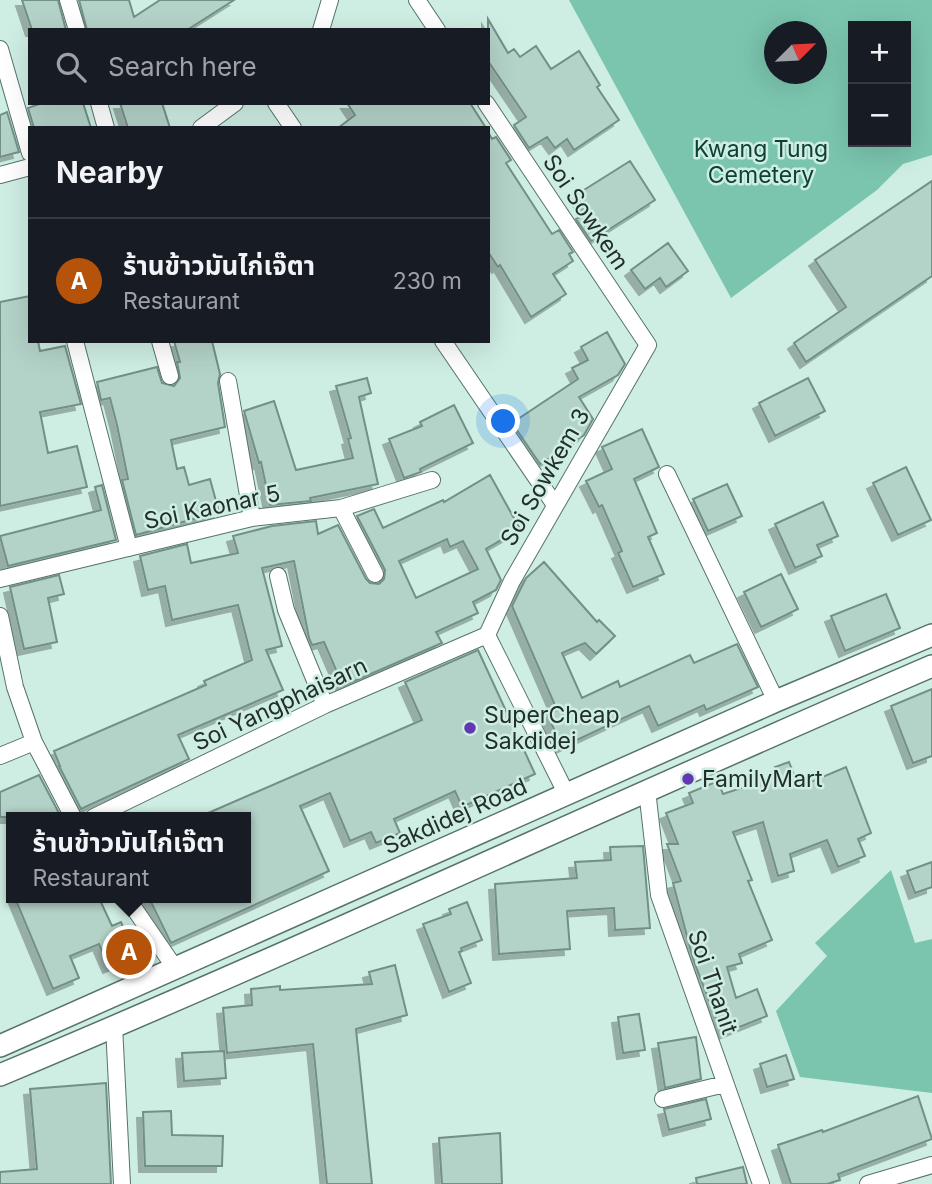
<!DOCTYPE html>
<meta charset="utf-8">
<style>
body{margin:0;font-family:Inter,"Noto Sans Thai",sans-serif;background:#242831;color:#f1f3f6}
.controls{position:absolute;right:21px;top:21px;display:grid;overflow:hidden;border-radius:0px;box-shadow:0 7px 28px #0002}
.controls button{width:63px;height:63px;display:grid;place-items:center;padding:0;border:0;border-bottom:2px solid #363941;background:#171b24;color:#f1f3f6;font:35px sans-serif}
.compass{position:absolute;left:764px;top:21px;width:63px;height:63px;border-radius:50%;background:#171b24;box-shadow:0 7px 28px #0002;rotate:66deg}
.you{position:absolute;left:504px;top:422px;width:24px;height:24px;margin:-18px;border:5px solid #fff;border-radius:50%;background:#1a73e8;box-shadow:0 0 0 10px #1a73e833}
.badge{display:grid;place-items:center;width:46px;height:46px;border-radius:50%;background:#b45309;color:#fff;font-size:23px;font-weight:700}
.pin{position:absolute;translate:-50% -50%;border:4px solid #fff;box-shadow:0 2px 7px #0006}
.popup{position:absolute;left:6px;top:812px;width:245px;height:91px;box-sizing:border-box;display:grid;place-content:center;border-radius:0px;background:#171b24;filter:drop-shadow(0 2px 5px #0005);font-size:23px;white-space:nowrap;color:#9ea1a6}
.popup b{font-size:26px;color:#f1f3f6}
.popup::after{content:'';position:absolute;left:50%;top:100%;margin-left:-14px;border:14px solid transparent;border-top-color:#171b24}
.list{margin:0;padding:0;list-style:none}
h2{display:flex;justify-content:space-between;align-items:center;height:91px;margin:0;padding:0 28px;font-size:30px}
h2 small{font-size:23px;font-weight:400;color:#9ea1a6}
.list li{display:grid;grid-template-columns:46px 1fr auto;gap:21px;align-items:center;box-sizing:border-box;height:126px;padding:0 28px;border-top:2px solid #363941}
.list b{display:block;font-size:26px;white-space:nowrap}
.list p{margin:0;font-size:23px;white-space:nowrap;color:#9ea1a6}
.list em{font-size:23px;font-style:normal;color:#9ea1a6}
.icon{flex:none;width:38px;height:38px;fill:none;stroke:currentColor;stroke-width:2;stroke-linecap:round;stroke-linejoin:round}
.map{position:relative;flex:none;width:932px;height:1184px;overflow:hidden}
.search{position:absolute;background:#171b24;box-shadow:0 7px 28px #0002;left:28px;top:28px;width:462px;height:77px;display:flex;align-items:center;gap:18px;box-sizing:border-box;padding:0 24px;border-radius:0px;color:#9ea1a6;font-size:26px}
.panel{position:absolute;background:#171b24;box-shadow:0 7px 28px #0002;left:28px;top:126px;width:462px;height:217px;border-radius:0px}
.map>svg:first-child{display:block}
</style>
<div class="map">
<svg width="932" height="1184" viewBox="0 0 932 1184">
<defs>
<filter id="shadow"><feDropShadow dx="-6" dy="6" stdDeviation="0" flood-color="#0004"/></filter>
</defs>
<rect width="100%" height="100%" fill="#ceede3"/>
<!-- green -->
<path fill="#7bc5ae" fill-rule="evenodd" d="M569,0H932V155L903,164L877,190L731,298ZM906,26V142H853V26ZM774,32H816V74H774Z
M891,870L915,943L932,939V1093L800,1077L776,1011L827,956L815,943Z"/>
<!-- building -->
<path fill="#b3d2c8" stroke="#729086" stroke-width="2" fill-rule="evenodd" filter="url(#shadow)" d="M22,0H58L66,30H32Z
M79,0H129L134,17L160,0H234L187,30H87Z
M488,19L508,53L514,49L520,57L536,46L551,69L579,51L600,85L597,87L619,120L574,150L567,139L555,148L547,137L529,148L514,125L526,117L488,61Z
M42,103H83L91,128H34L28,108Z
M120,103H162L170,128H128Z
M347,103H470L486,128H338L355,115Z
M7,112L19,152L0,157V115Z
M488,132L492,139L496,137L511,160L506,163L552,234L559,230L573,252L569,254L573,261L553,274L566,294L531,317L500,265L498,267L488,252Z
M630,161L655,200L591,241L576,219L587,213L576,195Z
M932,181V276L806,362L794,343L846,307L815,260Z
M668,243L688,271L666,287L660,278L645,289L631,270Z
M30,296V341H38L40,351L65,346L81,404L40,412L48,453L77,446L87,487L0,506V302Z
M607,332L625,364L618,375L579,397L593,419L584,435L540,464L512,423L578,379L572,368L588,360L581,347Z
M174,341H212L220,374L218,383L225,427L171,440L177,469L184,467L189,485L210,479L219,512L136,535L122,480L128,479L117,425L110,398L101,400L97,382L157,367L162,383L174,386L180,378L177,362H180Z
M367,378L371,393L359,397L378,484L310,498L311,501L270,505L261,462L259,463L244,411L274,401L296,470L353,458L348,439L351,438L336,386Z
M808,378L825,411L775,436L759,403Z
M454,405L473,443L420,469L421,472L404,478L389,439L422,426L420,422Z
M642,429L659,467L634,479L657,533L648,537L664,574L633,587L618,553L622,551L602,505L599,507L586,481L612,469L602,447Z
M906,467L931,520L898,535L873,483Z
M490,475L520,529L486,549L501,580L496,590L473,602L478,613L436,632L442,643L343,686L324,642L312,645L309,638L294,561L262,568L282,646L266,650L283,690L178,735L189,759L81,809L59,766H60L54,751L206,685L204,681L252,660L238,605L172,620L165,586L148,590L140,556L187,544L191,563L238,553L233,536L272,526L316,521L318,534L338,525L366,579L370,583L379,584L384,579L385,570L357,516L374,509L383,528L443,500L444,502ZM447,539L450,547L463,541L478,569L416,598L399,561Z
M727,484L742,516L708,531L693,499Z
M102,485L116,540L8,566L0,536L101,510L95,487Z
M823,502L838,536L817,545L822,556L795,568L775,524Z
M544,562L597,622L599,620L615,636L596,654L585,643L562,653L582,698L618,681L620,687L690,655L694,663L737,644L758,687L706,710L704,705L658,726L649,706L562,747L547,714L557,710L512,606L526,578Z
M781,574L798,609L761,627L744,592Z
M59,575L64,594L48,598L57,642L24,649L10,587Z
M886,594L900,628L845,651L831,616Z
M478,650L535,774L462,807L455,791L394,819L400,833L376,843L371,832L350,841L330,793L300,806L329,871L171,943L149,898H246V817H199L422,720L405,682Z
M932,689V756L913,763L891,706Z
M789,762L799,787L846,767L871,833L858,839L865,856L838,867L827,840L790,854L794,871L778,876L763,822L733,832L752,880L748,881L772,940L739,954L742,963L727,967L736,998L757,989L767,1016L722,1034L693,959L673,883L681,881L667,844H678L666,813L693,803L689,793L718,781L723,794L778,776L775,767Z
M39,775L61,817H0V792Z
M643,846L650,928L615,930L614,908L567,911L570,949L499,954L495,884L577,878L575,862L611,860L610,847Z
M932,862V887L915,893L907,871Z
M15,898H99L112,926L121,922L135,956L109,967L99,944L70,956L79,978L53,989Z
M467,902L482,940L461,948L462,951L459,952L471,983L449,992L423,924L451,914L449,909Z
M395,965L407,1015L356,1029L372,1184H327L313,1044L227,1053L223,1008L252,1005L251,989L280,986V990L372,984L369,972Z
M639,1014L645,1050L623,1053L618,1017Z
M696,1037L701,1079L665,1088L658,1043Z
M224,1051L226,1078L184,1081L182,1053Z
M786,1055L794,1079L767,1087L760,1064Z
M106,1083L111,1184H0V1172L37,1169L30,1089Z
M918,1096L932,1139L838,1174L840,1180L827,1184H791L778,1145L822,1130L823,1132Z
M706,1099L711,1119L669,1130L664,1109Z
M171,1111L172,1135L223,1136L222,1166H145L143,1112Z
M500,1133L502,1184H442L439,1138Z
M743,1167L747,1184H697L696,1178Z"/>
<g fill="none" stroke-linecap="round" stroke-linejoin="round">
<defs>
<path id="street" d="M68,0L77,30
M417,0L437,30
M321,30L330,0
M0,49L30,153
M99,103L106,128
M276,103L293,128
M486,103L648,345L512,581L487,635
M201,128L235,103
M0,175L30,167
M75,341L129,548
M160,341L170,376
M443,341L555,505
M228,381L252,518
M667,474L776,701
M341,508L375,574
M278,576L286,610L325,705
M0,579L252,518L341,508L432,480
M0,616L15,687L34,742L73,817
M487,635L567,795
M0,756L34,742
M647,790L659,895L761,1184
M94,817L325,705L487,635
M127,898L175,968
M114,1026L122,1184
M663,1099L725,1084
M868,1184L932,1165"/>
<path id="secondary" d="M0,1046L776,701L932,635
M0,1075C313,944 620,800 932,666"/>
</defs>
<!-- street casing -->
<use href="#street" stroke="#56736a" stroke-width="18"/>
<!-- secondary casing -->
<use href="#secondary" stroke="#56736a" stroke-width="24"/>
<!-- street -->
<use href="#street" stroke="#fff" stroke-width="16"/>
<!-- secondary -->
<use href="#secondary" stroke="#fff" stroke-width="21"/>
</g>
<!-- markers -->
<g fill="#6238b0" stroke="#ceede3" stroke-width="2.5">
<circle cx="470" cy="728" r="7"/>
<circle cx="688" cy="779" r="7"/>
</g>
<g text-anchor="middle" stroke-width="5" stroke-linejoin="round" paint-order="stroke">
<!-- park labels -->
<g font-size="23" fill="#0e4134" stroke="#ceede3">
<text x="761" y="157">Kwang Tung<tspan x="761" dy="26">Cemetery</tspan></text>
</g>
<!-- street labels -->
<g font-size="23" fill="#222e2a" stroke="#ceede3">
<text transform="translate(586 212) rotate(56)" y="8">Soi Sowkem</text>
<text transform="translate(545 477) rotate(-60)" y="8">Soi Sowkem 3</text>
<text transform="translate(212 507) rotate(-12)" y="8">Soi Kaonar 5</text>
<text transform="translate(280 704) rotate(-25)" y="8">Soi Yangphaisarn</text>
<text transform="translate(455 816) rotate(-24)" y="8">Sakdidej Road</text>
<text transform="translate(713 982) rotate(71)" y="8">Soi Thanit</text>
</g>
<!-- poi labels -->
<g font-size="23" fill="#222e2a" stroke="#ceede3" text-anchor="start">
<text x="484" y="723">SuperCheap<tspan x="484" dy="26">Sakdidej</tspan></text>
<text x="702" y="787">FamilyMart</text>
</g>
</g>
</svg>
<div class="controls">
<button>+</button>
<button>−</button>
</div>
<svg class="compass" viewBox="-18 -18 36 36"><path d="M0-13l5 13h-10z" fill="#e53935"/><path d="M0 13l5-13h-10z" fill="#9ea1a6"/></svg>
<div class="you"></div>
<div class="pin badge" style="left:129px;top:952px">A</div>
<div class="popup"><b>ร้านข้าวมันไก่เจ๊ตา</b>Restaurant</div>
<div class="search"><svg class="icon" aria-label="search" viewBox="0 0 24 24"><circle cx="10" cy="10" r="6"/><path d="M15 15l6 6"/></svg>Search here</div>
<section class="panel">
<h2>Nearby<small></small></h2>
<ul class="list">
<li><span class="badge">A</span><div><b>ร้านข้าวมันไก่เจ๊ตา</b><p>Restaurant</p></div><em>230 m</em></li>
</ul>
</section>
</div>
